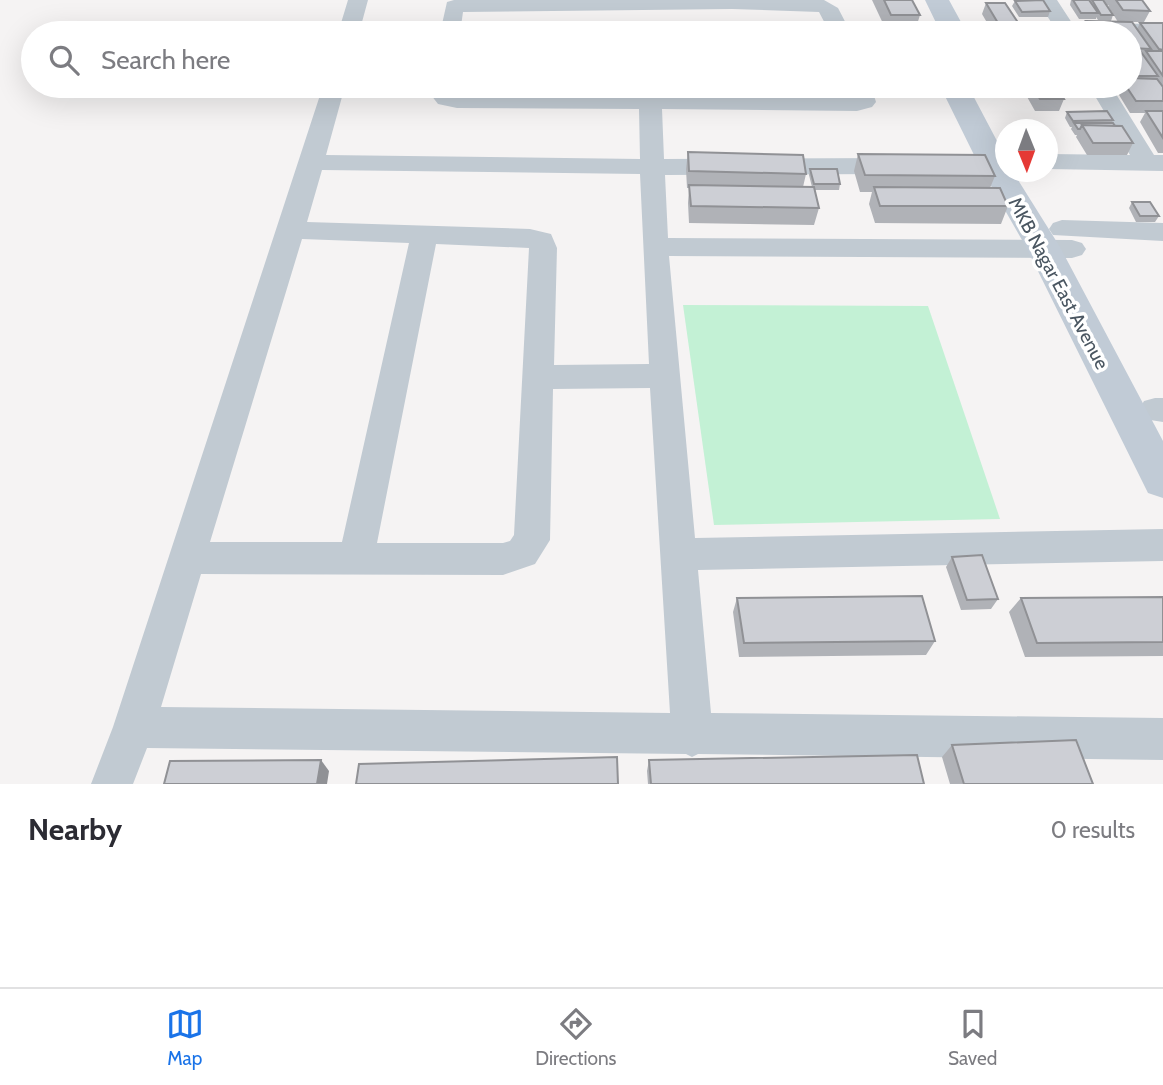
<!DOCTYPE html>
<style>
body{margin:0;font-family:Cabin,sans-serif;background:#f2f2f3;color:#2b2b33}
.compass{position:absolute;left:995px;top:119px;width:63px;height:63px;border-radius:50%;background:#fff;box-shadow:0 7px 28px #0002;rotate:179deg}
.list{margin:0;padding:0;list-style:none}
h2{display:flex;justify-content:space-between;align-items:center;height:91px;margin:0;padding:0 28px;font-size:30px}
h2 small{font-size:23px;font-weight:400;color:#7c7c81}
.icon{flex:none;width:38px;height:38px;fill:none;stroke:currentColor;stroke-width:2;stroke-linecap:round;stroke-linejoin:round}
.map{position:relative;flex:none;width:1163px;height:784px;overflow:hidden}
.search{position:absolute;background:#fff;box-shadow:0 7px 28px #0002;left:21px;right:21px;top:21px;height:77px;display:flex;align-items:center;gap:18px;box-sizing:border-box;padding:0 24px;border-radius:38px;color:#7c7c81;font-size:26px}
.sheet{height:203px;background:#fff}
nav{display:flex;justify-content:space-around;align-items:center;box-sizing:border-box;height:98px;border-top:2px solid #e1e1e2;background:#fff;font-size:19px;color:#7c7c81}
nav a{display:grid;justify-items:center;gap:4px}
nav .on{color:#1a73e8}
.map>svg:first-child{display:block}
</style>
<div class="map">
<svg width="1163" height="784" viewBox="0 0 1163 784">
<rect width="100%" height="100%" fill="#f5f3f3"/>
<!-- green -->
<path fill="#c3f1d5" d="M683,305L928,306L1000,519L714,525Z"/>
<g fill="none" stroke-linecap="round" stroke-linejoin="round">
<!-- minor -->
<path fill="#c1cad2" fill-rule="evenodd" d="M348,0H368L359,33H338Z
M454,0H824L838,8L851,33H830L819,12L732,9L463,12L460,33H440L447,2Z
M1037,0H1057L1072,23L1163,24V36H1130V33H1058Z
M323,86H345L326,155L640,159L639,109L457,108L438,104L431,95L432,86H454V93L457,94L851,97L849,86H871L876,102L872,107L857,111L662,109L664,159L896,158L905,161L908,166L905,171L896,174L665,175L668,238L1072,240L1082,243L1086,249L1082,255L1072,258L669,256L695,538L1163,529V561L698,570L711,713L1163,718V760L698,754L692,757L686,754L147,748L133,784H91L113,727ZM322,170L640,174L649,364L554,365L557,248L551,234L530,229L307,222ZM302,239L409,243L342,542H210ZM436,244L529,248L514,535L510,541L503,543H377ZM650,388L670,713L161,707L201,574L503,575L535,564L550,540L553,389Z
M1089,86H1111L1154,155H1163V171L1048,169V154L1130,155Z
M1062,220L1163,223V241L1053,235L1049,229L1053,223Z
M1155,398H1163V422L1144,419L1139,410L1144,401Z"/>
<!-- secondary -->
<path fill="#c1cbd6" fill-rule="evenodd" d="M925,0H949L967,33H941Z
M940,86H968L1006,158V172H1013L1060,247L1163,441V498L1148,493L1026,247L978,163Z"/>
</g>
<!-- wall -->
<path fill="#b0b2b7" d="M872,0H912L920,15L915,31L887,32Z
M1071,0H1142L1150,11L1144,22H1132L1137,29L1140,23H1163V153H1158L1140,122L1145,113H1130L1116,90L1117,87H1114L1113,86H1130V33H1082L1086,21L1118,22L1108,6L1109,5H1107L1113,15L1111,21L1098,20L1096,17V19H1079L1070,5Z
M1015,1L1050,11L1048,17H1019L1012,6Z
M986,3L1025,33H993L982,14Z
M1021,86H1056L1064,99L1059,111H1035Z
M1056,86H1093L1095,88L1092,94H1061Z
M1067,112L1113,120L1112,123L1133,143L1127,155H1087L1076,137L1077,135H1075L1071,129L1072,127H1070L1065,118Z
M688,152L806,174L803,187H812L809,175L810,169L840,184L839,190H815L819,208L814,225L689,223L688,203L689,188H687L686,169Z
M858,154L995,176L990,188L1008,206L1001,224L875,223L869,204L872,192H860L854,171Z
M1132,202L1159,216L1155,222H1136L1129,208Z
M952,557L998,599L991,609L961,610L946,567Z
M1163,597V656L1025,657L1009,612L1021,598Z
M737,598L935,641L926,655L739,657L733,612Z
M952,745L1093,784H950L942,757Z
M649,760L924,784H648L647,771Z"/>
<!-- shaded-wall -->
<path fill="#909195" d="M321,760L329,771L327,784H317Z"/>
<!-- building -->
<path fill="#cdcfd5" stroke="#909195" stroke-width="2" d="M884,0H912L920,15H891Z
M1043,0L1050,11L1022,12L1015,1Z
M1073,0H1089L1098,13H1081Z
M1092,0H1103L1113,15H1101Z
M1116,0H1142L1150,11L1123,10Z
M986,3H1005L1025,33H1004Z
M1086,21L1132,22L1151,49L1130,48V33H1094Z
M1140,23H1163V50L1159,49Z
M1146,51H1163V76Z
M1130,52H1141L1158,76H1130Z
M1130,78L1157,79L1163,87V101H1136L1126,86H1130Z
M1032,86H1056L1064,99H1040Z
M1062,86H1093L1095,88H1064Z
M1107,111L1113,120L1073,121L1067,112Z
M1146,111H1163V138Z
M1074,123H1113L1115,126L1082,125L1080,129H1078Z
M1082,125L1122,126L1133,143H1093Z
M688,152L803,155L806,174L689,171Z
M858,154L985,155L995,176L865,175Z
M810,169H837L840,184H814Z
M689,185L814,187L819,208L691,206Z
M874,187L1000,188L1008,206H880Z
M1132,202H1150L1159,216H1140Z
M982,555L998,599L967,600L952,557Z
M922,596L935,641L744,643L737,598Z
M1163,597V642L1037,643L1021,598Z
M1076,740L1093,784H964L952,745Z
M917,755L924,784H651L649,760Z
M617,757L618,784H356L359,764Z
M321,760L317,784H164L170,761Z"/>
<g text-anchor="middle" stroke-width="7" stroke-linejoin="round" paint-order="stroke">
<!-- street labels -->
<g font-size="19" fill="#4a5661" stroke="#fff">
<text transform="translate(1059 283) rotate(62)" y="7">MKB Nagar East Avenue</text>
</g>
</g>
</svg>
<svg class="compass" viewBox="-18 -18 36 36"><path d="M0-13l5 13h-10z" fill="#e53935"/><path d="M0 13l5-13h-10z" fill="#7c7c81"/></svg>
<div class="search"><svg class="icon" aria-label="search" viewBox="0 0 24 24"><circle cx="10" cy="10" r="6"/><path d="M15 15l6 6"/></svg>Search here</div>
</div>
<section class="sheet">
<h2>Nearby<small>0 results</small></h2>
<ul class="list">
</ul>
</section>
<nav>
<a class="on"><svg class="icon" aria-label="map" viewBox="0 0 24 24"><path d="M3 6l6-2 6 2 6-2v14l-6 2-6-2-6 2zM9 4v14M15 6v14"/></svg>Map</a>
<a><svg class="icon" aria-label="directions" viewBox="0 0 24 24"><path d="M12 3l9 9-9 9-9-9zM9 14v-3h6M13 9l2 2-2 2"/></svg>Directions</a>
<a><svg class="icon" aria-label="saved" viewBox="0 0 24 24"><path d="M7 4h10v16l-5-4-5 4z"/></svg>Saved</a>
</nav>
